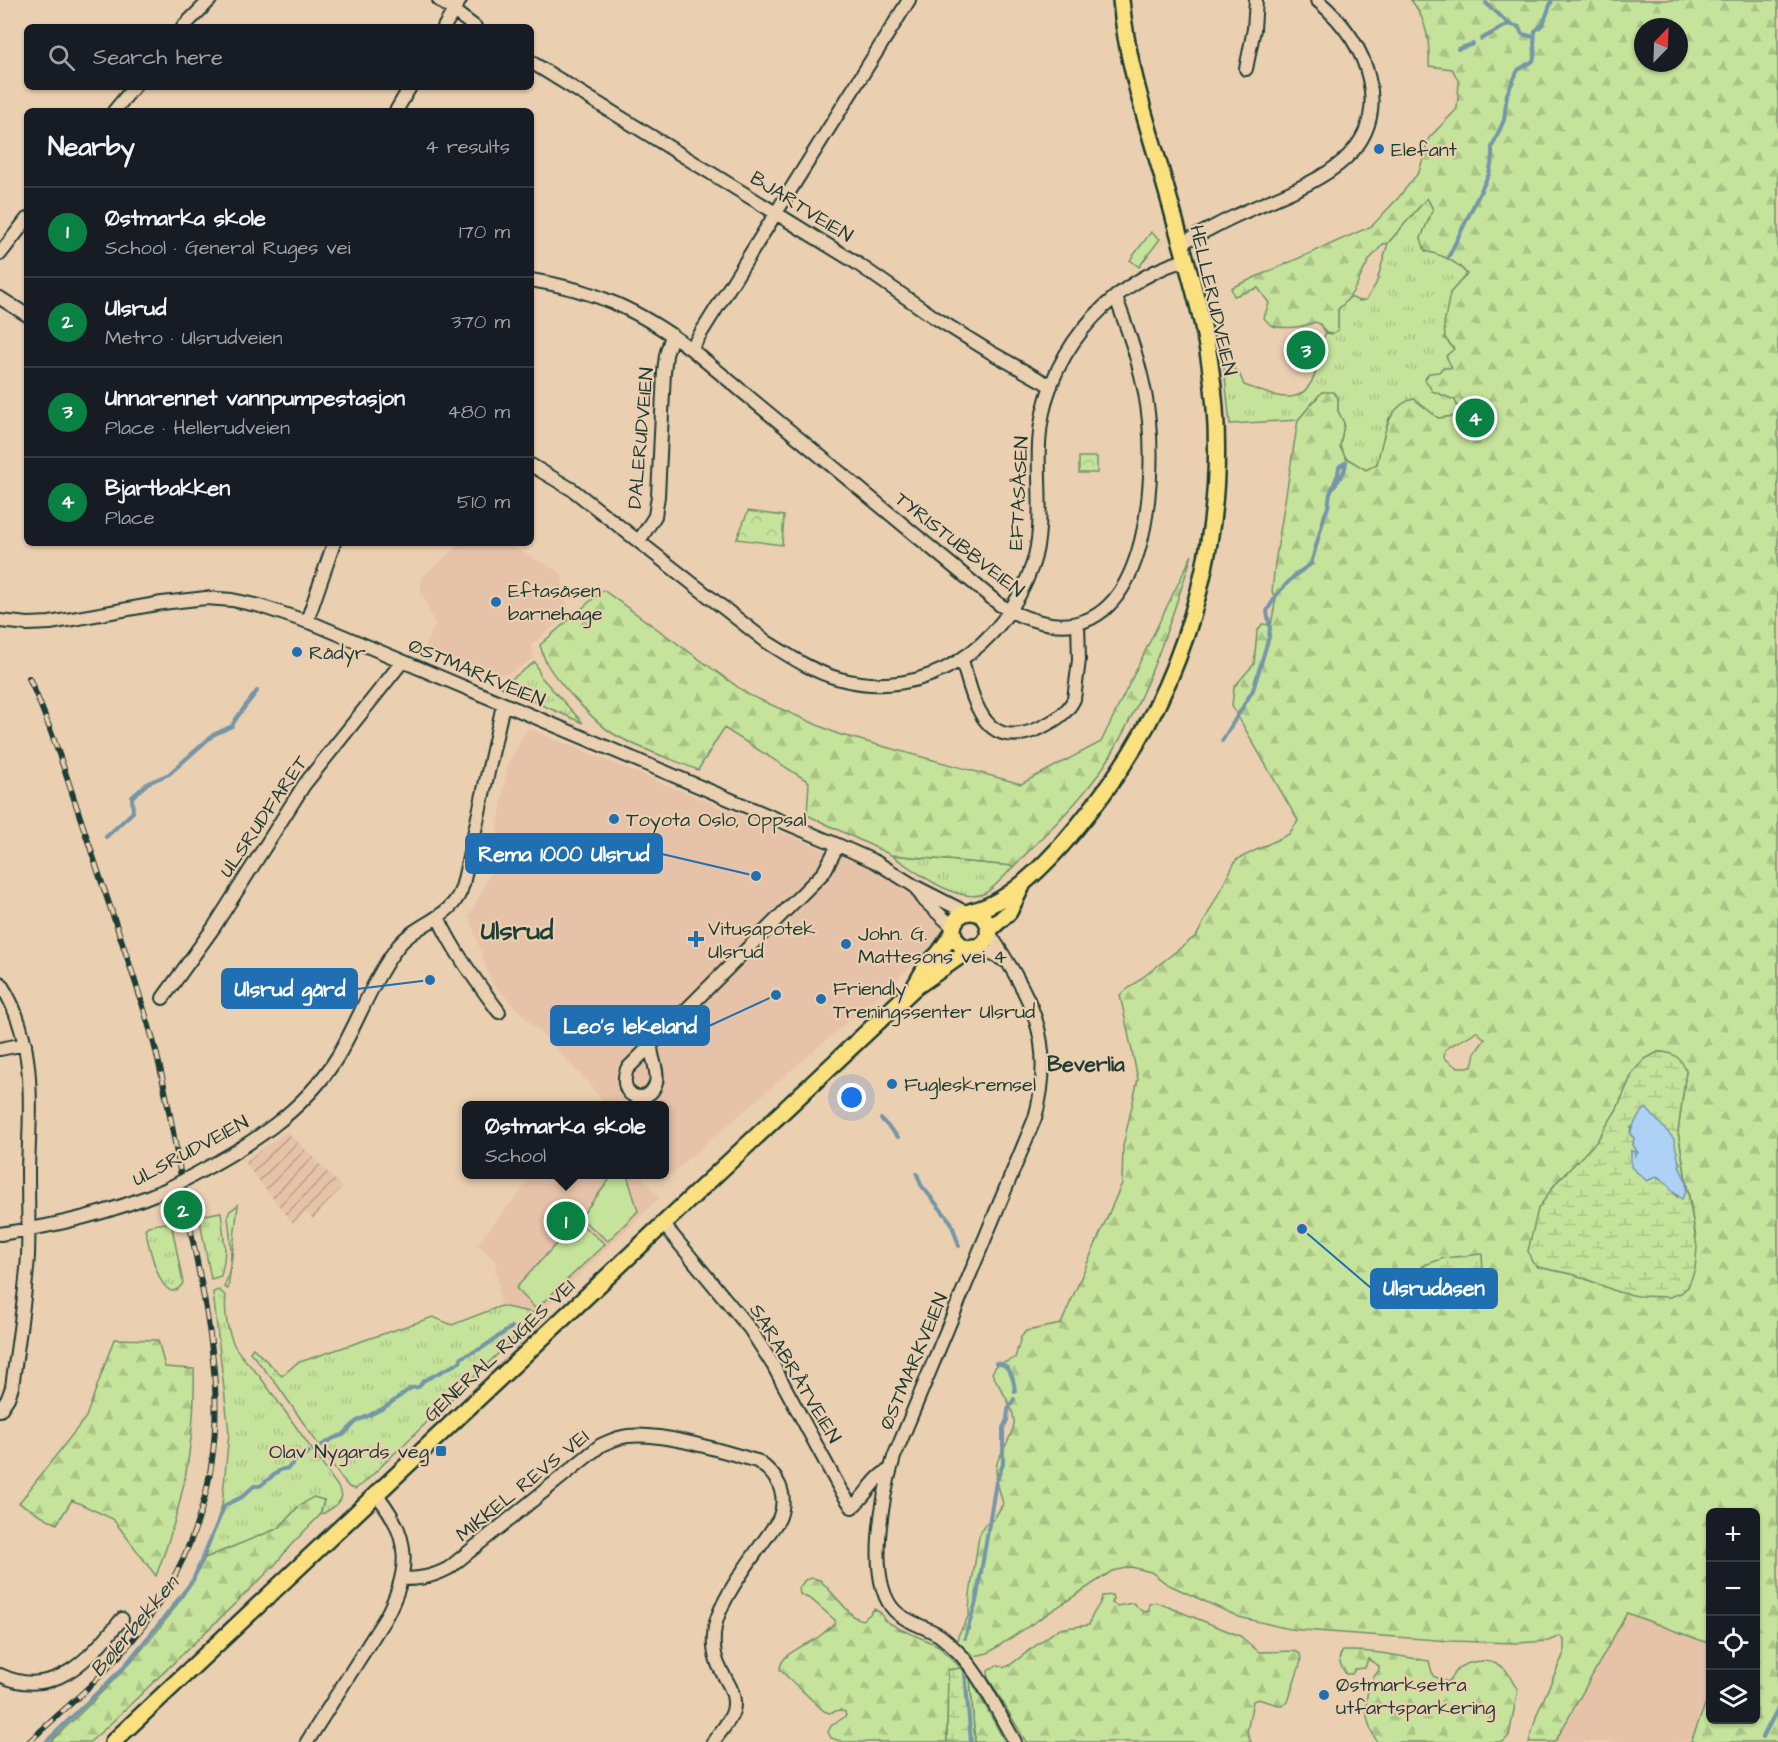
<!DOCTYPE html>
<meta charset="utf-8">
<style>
body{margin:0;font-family:"Architects Daughter",sans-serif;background:#242831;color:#f1f3f6}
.controls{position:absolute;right:18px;bottom:18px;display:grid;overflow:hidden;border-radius:9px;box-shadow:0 2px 4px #0004}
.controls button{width:54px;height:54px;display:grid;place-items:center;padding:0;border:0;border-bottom:2px solid #363941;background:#171b24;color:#f1f3f6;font:30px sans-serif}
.compass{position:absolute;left:1634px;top:18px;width:54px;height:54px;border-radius:50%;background:#171b24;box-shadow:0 2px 4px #0004;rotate:23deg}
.you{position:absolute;left:852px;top:1098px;width:21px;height:21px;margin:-15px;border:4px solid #fff;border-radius:50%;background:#1a73e8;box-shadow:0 0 0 9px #1a73e833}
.badge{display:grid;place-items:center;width:39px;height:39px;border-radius:50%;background:#0b8043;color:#fff;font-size:20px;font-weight:700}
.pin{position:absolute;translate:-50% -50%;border:3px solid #fff;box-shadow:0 2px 6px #0006}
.popup{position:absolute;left:462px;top:1101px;width:207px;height:78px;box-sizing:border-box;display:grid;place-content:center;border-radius:9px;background:#171b24;filter:drop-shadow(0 2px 4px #0005);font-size:20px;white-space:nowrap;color:#9ea1a6}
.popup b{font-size:22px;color:#f1f3f6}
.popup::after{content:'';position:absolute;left:50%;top:100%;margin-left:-12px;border:12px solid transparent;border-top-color:#171b24}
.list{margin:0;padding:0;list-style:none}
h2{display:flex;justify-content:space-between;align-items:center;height:78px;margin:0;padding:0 24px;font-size:26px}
h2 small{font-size:20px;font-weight:400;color:#9ea1a6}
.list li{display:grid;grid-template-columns:39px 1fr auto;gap:18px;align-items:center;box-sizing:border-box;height:90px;padding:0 24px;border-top:2px solid #363941}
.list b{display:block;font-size:22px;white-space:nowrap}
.list p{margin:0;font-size:20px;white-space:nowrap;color:#9ea1a6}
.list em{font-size:20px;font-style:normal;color:#9ea1a6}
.icon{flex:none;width:33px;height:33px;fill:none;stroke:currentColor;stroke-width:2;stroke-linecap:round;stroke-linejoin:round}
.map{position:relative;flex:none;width:1778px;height:1742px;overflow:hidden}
.search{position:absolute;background:#171b24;box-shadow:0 2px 4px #0004;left:24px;top:24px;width:510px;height:66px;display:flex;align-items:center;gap:15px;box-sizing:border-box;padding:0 21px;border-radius:9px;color:#9ea1a6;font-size:22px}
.panel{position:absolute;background:#171b24;box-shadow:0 2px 4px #0004;left:24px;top:108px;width:510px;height:438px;border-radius:9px}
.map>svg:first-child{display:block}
</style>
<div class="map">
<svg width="1778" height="1742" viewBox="0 0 1778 1742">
<defs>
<pattern id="industrial-furrows" width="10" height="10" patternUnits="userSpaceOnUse" patternTransform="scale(1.5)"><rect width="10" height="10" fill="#e6c2a8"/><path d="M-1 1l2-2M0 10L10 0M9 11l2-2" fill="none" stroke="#ba9f8a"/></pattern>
<pattern id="grass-tufts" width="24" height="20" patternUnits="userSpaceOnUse" patternTransform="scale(1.5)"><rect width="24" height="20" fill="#c5e39b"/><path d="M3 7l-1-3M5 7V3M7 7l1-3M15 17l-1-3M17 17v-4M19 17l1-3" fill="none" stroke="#a9c486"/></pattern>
<pattern id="forest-firs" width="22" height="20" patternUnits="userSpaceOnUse" patternTransform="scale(1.5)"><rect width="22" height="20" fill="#c5e39b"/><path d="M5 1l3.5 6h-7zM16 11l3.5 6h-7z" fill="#a9c486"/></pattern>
<pattern id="wetland-marsh" width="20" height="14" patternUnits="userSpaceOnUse" patternTransform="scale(1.5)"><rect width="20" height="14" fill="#c5e39b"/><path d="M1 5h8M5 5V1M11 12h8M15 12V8" fill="none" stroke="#a9c486"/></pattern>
<pattern id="park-crowns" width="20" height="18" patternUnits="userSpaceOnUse" patternTransform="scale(1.5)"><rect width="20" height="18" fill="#c5e39b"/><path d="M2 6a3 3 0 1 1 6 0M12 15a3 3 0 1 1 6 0" fill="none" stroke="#a9c486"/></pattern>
</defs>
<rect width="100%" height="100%" fill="#ebcfb1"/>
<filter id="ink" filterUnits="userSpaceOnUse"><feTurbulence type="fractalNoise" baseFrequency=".0167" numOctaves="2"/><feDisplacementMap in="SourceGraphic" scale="12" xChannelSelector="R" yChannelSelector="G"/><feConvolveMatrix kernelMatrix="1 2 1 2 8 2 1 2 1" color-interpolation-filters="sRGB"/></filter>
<g filter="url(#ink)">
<!-- built -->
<path fill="#e6c2a8" d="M461,543H505L560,572L569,612L531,645L534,658L509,674H499L424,650L435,624L421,592V578Z
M528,728L876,871L957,927L664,1180L659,1175L665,1174V1106L606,1105L587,1081L491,982L469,916L490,875L508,764Z
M534,1175H641L659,1198L539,1314L501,1306L495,1261L477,1244Z
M1627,1613L1710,1644V1692L1691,1742H1555Z"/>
<!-- industrial -->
<path fill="url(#industrial-furrows)" d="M287,1131L342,1187L313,1219L305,1212L293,1223L244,1162Z"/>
<!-- grass -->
<path fill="url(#grass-tufts)" stroke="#729068" stroke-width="1.5" d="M1427,198L1433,209L1421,238L1438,254L1458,264L1467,274L1450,293L1445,338L1454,349L1452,369L1432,391L1455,400L1459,410L1455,416L1438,418L1414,399L1389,418L1377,464L1366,470L1346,458L1340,447L1344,423L1338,411V398L1322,392L1298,420L1230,424L1224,367L1226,363L1239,373L1244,385C1279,398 1307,411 1318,364C1321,352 1319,344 1326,333H1332L1338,330V309L1350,297L1359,301L1366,300L1376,284L1388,243Z
M535,662L541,677L583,723L501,687Z
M891,855L1014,866C1006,874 997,885 987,892C961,908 913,869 891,855Z
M238,1205L228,1289L224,1287C234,1265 231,1240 228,1217L229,1212Z
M221,1212L225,1248L224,1262L221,1276L211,1279L199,1216Z
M171,1222L183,1283C162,1315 148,1240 145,1229L148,1226Z
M219,1290L226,1296C224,1313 227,1329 234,1345C241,1358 255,1369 263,1381C289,1416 313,1451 338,1487L342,1496C339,1506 329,1510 320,1515L324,1500L298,1507L279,1528L205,1558L222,1505L229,1433L213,1292Z
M501,1306L539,1314L364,1483L355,1489L349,1487L342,1479L278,1386L250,1352L253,1348L282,1376L297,1363L433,1317L452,1325Z"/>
<!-- forest -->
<path fill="url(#forest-firs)" stroke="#729068" stroke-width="1.5" fill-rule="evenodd" d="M1411,0H1778V1742H1691L1710,1692V1720H1756V1512H1710V1644L1627,1613L1555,1742H1529L1537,1714L1564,1653V1641L1560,1636L1548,1641L1516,1643L1450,1641L1289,1629L1239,1617L1167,1584L1151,1572L1131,1567L1112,1571L988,1653L974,1656L957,1642L958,1636L969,1615L970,1595L979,1536L985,1524L994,1519L1003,1504C1000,1491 992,1471 999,1458C1004,1448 1012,1436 1014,1424C1015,1407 999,1388 992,1373L996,1366L1015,1358L1021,1337L1026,1331L1061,1324L1122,1183L1123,1146L1138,1079L1120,995L1197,935L1236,860L1289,834L1298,821L1232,706L1234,687L1254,664L1257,632L1262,624L1271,625L1276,598L1272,592L1275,563L1298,420L1322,392H1333L1338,398V411L1344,423L1340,447L1346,458L1366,470L1377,464C1383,441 1386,405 1414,399L1438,418L1455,416L1459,410L1455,400L1432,391L1425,379L1429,373L1439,372L1442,368H1452L1446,356L1454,349L1445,338L1444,324L1450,293L1467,274C1455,260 1442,255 1425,251L1421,238L1433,209L1427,198L1388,243L1383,244C1379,249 1374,254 1370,259C1359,276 1355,296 1338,309V330L1332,334L1326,333L1320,324L1315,322C1305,327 1282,330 1271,325C1269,324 1265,319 1264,318L1269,303L1258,288L1234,296L1231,288L1372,226L1399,197L1419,172L1429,138L1457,109L1459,82L1452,69L1429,66C1430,43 1426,18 1411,0ZM1643,27H1679V63H1643ZM1476,1031L1485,1039L1475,1053L1472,1067H1457L1444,1058L1445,1050C1455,1041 1466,1040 1476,1031ZM1658,1052C1674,1052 1678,1058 1686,1071L1678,1132L1696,1238L1618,1292L1576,1275L1538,1267V1209L1556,1183L1597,1142L1617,1109L1633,1072L1645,1059Z
M1192,555C1170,624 1148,692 1111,755C1086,797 1048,831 1014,866L891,855L807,815L809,782L724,728L698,770C670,758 638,749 612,733C595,722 555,680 546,662C543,657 542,650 540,645L603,590L749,695L838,734L1021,784L1101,742Z
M114,1339L158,1340L165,1367L194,1369C196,1440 182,1510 156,1576L113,1519L72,1500L57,1524L19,1503L86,1417Z
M313,1497L324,1500L320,1515L290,1546L274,1566L110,1724L90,1742H50C107,1689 171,1627 205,1558L279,1528L298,1507Z
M812,1578L820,1580L854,1617L862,1620L869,1615L874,1609L881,1613L884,1620L900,1629L937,1645L961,1668L948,1670L947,1742H843L831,1738L828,1732L831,1726L846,1716L845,1712L840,1710L829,1713L824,1711L780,1670C780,1653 807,1645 820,1636C825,1632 830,1627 835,1623V1620L812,1600L800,1594L799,1588L805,1580Z
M1112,1595L1113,1599L1112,1603L1117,1606L1133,1603L1143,1612L1149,1611V1604L1155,1602L1166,1606L1240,1636L1259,1652L1295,1651L1300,1654L1301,1661L1288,1702L1282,1706L1258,1699L1253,1701L1247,1732L1251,1742H1026L988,1677V1671L997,1665L1004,1667L1010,1665L1058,1629L1089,1625C1092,1610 1100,1609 1102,1596Z
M1343,1651C1372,1650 1401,1656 1429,1661L1433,1676L1448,1682C1452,1678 1456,1670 1460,1667C1473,1659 1494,1659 1505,1669C1511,1675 1511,1683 1518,1689L1509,1736L1503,1742H1377C1368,1726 1363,1710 1368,1691C1370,1686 1372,1684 1373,1678L1379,1670V1666L1368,1659L1365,1668L1355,1669L1352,1674H1346C1341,1666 1336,1659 1343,1651Z
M970,1678L1005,1742H975Z"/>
<!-- wetland -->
<path fill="url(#wetland-marsh)" stroke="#729068" stroke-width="1.5" fill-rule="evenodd" d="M1658,1052C1673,1052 1681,1057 1686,1071L1678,1132L1697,1247L1695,1269L1688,1287L1681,1293L1670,1297L1638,1296L1618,1292L1576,1275L1538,1267L1532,1262L1528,1251L1538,1209L1556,1183L1597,1141L1617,1109L1633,1072L1645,1059ZM1631,1127L1680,1162L1677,1197L1668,1184L1656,1176L1647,1181L1631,1151L1635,1152V1156L1638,1153L1633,1144L1634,1138L1630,1134Z
M1482,1254L1483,1275L1442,1276L1422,1266L1444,1258Z
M961,1668L970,1678L975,1742H947L948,1670Z"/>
<!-- park -->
<path fill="url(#park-crowns)" stroke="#729068" stroke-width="1.5" d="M1079,457H1097V473H1079Z
M748,511L784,516L782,545L737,539Z"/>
<!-- pitch -->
<path fill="#c5e39b" stroke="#729068" stroke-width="1.5" d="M1151,232L1160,239L1139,267L1130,260Z
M613,1175H627L638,1211L608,1241L580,1218Z
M577,1221L605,1244L536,1309L516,1288Z"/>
<!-- water -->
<path fill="#aed1f6" stroke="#7596a8" stroke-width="1.5" d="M1646,1108L1674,1139L1680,1168L1686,1181V1191L1682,1199L1671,1190L1668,1184L1657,1176L1647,1181L1631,1167V1151L1635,1152V1156L1638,1153L1633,1145L1634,1138L1630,1134C1634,1123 1637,1116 1646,1108Z"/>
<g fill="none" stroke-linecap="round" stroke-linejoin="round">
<!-- stream -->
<path stroke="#7596a8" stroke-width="4" d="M1486,3L1492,9
M1495,11L1509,24L1519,27L1522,34L1534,37
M1481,39L1509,24
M1458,49L1473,44
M1449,256L1489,174L1492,160V147L1504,120L1507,94L1518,70L1533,61L1535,53L1534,44L1535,31L1543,24L1552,0
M1331,491L1338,474L1339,467L1346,462
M1222,741L1253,690L1269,637L1270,627L1267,612L1268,609L1278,593L1295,575L1311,564L1325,514C1330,506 1328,502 1330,494C1334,482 1345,478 1346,462
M106,837L133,812L132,797L148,783L169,774L213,735L232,726C235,718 250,701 257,691
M881,1119L898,1137
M917,1174L921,1185L951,1222L959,1246
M996,1363C1010,1364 1014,1379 1015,1392
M322,1445L334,1438L343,1435L357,1421L384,1408L411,1388L419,1387L423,1381L460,1362L462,1357L482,1348L512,1327
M965,1638L976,1602L996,1482L1003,1464V1428L1007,1420L1008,1410L1014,1399
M965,1673L971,1742
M1763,1737L1778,1708
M46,1742L122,1669L164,1618L193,1580L225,1505L242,1497L254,1486H260L280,1470L288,1468L295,1461L309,1452"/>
<defs>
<path id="minor" d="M439,0L475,27
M183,27L210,0
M444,27L460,0
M531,62L855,262L934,317L992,353L1051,386
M1246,69L1254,29L1256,0
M114,111L134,87
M396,111L410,87
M1181,243C1202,234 1221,222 1242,213C1301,186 1388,163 1369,79C1362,47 1342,21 1317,0
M0,254L27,219
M531,280C595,290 639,310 691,349L1000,605C1016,615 1032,621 1051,624C1147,636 1155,485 1149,421C1145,378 1131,338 1116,298
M0,298L27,315
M691,349L909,0
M531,465L573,490L767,642C791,657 813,672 840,679C926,702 1004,647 1032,566C1045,530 1037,482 1039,444C1043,359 1104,284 1185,260
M639,541L655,516L658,496L664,372L666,355L672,335
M0,621L28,624L50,623L162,603L206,598L232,600L260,606L317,625L838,845L876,862L916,887L965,912
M307,621L334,543
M962,660C974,702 984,753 1040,728C1054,721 1067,714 1074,699L1079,660L1078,623
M916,888L924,900L953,927
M438,917C454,952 476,981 499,1012
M988,931C1030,996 1057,1039 1035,1118L894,1457C883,1494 865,1580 895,1611C907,1623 925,1626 939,1635C946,1640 953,1647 959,1653C983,1678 998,1713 1015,1742
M977,947L1006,961
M0,983C37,1039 30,1105 28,1169C28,1198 29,1227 28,1256C25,1300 18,1343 12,1387L8,1398L0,1410
M163,998L214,927L304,785L402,662
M651,1046C651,1058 659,1071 656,1083C650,1106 616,1100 627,1069L824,872L838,845
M0,1049L25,1044
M192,1176C247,1147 304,1112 338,1056C359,1020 373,978 399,945C420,920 454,919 463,884L503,705
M664,1225L750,1329L773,1365L840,1489L852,1507C867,1496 873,1477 890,1470
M0,1234C60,1225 109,1213 165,1190
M402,1579C420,1579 432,1577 449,1568L601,1445C610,1441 618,1437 628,1436C663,1432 722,1451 757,1461C778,1475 789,1494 779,1519C761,1547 720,1597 715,1627C713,1639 713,1652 718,1664C724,1679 738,1692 733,1711C730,1722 720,1732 713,1742
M0,1675C55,1701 90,1657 122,1619
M307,1742L384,1620C411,1572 412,1537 376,1494"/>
<path id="major" d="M972,911C1020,901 1074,833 1102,795C1194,672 1233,515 1210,364C1203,316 1188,268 1175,221C1156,148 1128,76 1121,0
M953 930a18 18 0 1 1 36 0a18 18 0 1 1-36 0Z
M988,931L1009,912L1022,886
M915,986L927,965L939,953L953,933
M113,1742L914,988L973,947"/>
</defs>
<!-- minor casing -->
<use href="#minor" stroke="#1f3d34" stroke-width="16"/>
<!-- major casing -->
<use href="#major" stroke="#1f3d34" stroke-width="20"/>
<!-- minor -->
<use href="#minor" stroke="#ebcfb1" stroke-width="12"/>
<!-- major -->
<use href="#major" stroke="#fbe080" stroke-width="15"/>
<defs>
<path id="rail" d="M29,1742C54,1718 81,1696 105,1671C148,1627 182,1573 200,1514C232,1411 208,1319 188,1216C177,1158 169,1098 153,1040C135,975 111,912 90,847C71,791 54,733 29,678"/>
</defs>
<!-- rail casing -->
<use href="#rail" stroke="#1f3d34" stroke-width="6"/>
<!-- rail -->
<use href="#rail" stroke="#ebcfb1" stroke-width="4" stroke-dasharray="11" stroke-linecap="butt"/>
<defs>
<path id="minor-bridge" d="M165,1190L192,1176"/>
</defs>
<!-- minor-bridge casing -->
<use href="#minor-bridge" stroke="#1f3d34" stroke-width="16" stroke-linecap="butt"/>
<!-- minor-bridge -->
<use href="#minor-bridge" stroke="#ebcfb1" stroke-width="12"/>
</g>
</g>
<!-- markers -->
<g fill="#1f6fb2" stroke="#ebcfb1" stroke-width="2">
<circle cx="1379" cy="149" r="6"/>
<circle cx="496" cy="602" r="6"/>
<circle cx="297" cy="652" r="6"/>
<circle cx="614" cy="819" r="6"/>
<path d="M693 930h6v6h6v6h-6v6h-6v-6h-6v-6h6z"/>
<circle cx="846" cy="944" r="6"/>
<circle cx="821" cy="999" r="6"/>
<circle cx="892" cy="1084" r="6"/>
<rect x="435" y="1445" width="12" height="12" rx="3"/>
<circle cx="1324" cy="1695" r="6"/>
</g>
<g text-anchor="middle" stroke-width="4.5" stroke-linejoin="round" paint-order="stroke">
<!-- poi labels -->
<g font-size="20" fill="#1f3d34" stroke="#ebcfb1" text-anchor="start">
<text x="1391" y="156">Elefant</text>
<text x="508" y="597">Eftasåsen<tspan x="508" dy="23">barnehage</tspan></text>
<text x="309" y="659">Rådyr</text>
<text x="626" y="826">Toyota Oslo, Oppsal</text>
<text x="708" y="935">Vitusapotek<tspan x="708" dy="23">Ulsrud</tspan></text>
<text x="858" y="940">John. G.<tspan x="858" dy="23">Mattesons vei 4</tspan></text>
<text x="833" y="995">Friendly<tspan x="833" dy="23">Treningssenter Ulsrud</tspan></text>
<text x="904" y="1091">Fugleskremsel</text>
<text x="429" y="1458" text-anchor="end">Olav Nygards veg</text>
<text x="1336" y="1691">Østmarksetra<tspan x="1336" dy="23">utfartsparkering</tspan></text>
</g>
<!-- street labels -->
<g font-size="20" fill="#1f3d34" stroke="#ebcfb1">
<text transform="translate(802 206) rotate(32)" y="7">BJARTVEIEN</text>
<text transform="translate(1214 300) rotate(77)" y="7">HELLERUDVEIEN</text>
<text transform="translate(640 438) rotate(-85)" y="7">DALERUDVEIEN</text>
<text transform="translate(1018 493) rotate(-87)" y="7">EFTASÅSEN</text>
<text transform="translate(960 544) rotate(38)" y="7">TYRISTUBBVEIEN</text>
<text transform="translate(477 672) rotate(23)" y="7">ØSTMARKVEIEN</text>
<text transform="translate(263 816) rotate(-56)" y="7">ULSRUDFARET</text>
<text transform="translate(190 1150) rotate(-28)" y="7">ULSRUDVEIEN</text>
<text transform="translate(499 1350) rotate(-43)" y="7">GENERAL RUGES VEI</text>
<text transform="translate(913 1361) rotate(-67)" y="7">ØSTMARKVEIEN</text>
<text transform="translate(796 1373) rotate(59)" y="7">SARABRÅTVEIEN</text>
<text transform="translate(522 1485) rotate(-39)" y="7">MIKKEL REVS VEI</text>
</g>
<!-- neighbourhood labels -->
<g font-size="21" font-weight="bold" fill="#1f3d34" stroke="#ebcfb1">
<text x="1086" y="1071">Beverlia</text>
</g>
<!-- water labels -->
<g font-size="21" font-style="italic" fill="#26443e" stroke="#ebcfb1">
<text transform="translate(134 1626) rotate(-50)" y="7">Bølerbekken</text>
</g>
<!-- district labels -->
<g font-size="26" font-weight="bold" fill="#1f3d34" stroke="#ebcfb1">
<text x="517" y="939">Ulsrud</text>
</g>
</g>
<!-- callouts -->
<path fill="none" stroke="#1f6fb2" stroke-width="2" d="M756 876L662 854M430 980L357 989M776 995L709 1026M1302 1229L1371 1288"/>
<g fill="#1f6fb2" stroke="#ebcfb1" stroke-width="2">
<circle cx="756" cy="876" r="6"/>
<circle cx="430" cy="980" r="6"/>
<circle cx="776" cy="995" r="6"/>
<circle cx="1302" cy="1229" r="6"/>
</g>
<g fill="#1f6fb2" stroke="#1f6fb2" stroke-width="2">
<rect x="466" y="834" width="196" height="39" rx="6"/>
<rect x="222" y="969" width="135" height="39" rx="6"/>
<rect x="551" y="1006" width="158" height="39" rx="6"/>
<rect x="1371" y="1269" width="126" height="39" rx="6"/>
</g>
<g font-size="21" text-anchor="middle" font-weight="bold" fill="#fff">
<text x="564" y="861">Rema 1000 Ulsrud</text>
<text x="290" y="996">Ulsrud gård</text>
<text x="630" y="1033">Leo's lekeland</text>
<text x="1434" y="1295">Ulsrudåsen</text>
</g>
</svg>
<div class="controls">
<button>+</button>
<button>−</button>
<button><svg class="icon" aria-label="locate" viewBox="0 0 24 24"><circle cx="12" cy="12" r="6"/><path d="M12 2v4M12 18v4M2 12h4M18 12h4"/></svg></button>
<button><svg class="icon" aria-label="layers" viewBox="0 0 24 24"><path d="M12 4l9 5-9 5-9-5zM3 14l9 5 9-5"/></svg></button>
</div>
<svg class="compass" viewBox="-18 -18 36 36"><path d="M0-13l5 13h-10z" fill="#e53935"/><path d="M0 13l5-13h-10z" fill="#9ea1a6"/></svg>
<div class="you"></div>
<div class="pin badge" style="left:566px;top:1221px">1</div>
<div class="popup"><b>Østmarka skole</b>School</div>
<div class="pin badge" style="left:183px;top:1210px">2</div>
<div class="pin badge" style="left:1306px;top:350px">3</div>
<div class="pin badge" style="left:1475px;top:418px">4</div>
<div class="search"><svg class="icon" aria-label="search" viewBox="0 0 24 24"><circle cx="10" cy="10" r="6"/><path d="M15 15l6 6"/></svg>Search here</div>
<section class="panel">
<h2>Nearby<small>4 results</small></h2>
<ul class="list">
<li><span class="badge">1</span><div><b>Østmarka skole</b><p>School · General Ruges vei</p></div><em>170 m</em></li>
<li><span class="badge">2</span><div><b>Ulsrud</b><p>Metro · Ulsrudveien</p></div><em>370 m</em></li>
<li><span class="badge">3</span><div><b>Unnarennet vannpumpestasjon</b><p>Place · Hellerudveien</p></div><em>480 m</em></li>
<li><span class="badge">4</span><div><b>Bjartbakken</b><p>Place</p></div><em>510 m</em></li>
</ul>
</section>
</div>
